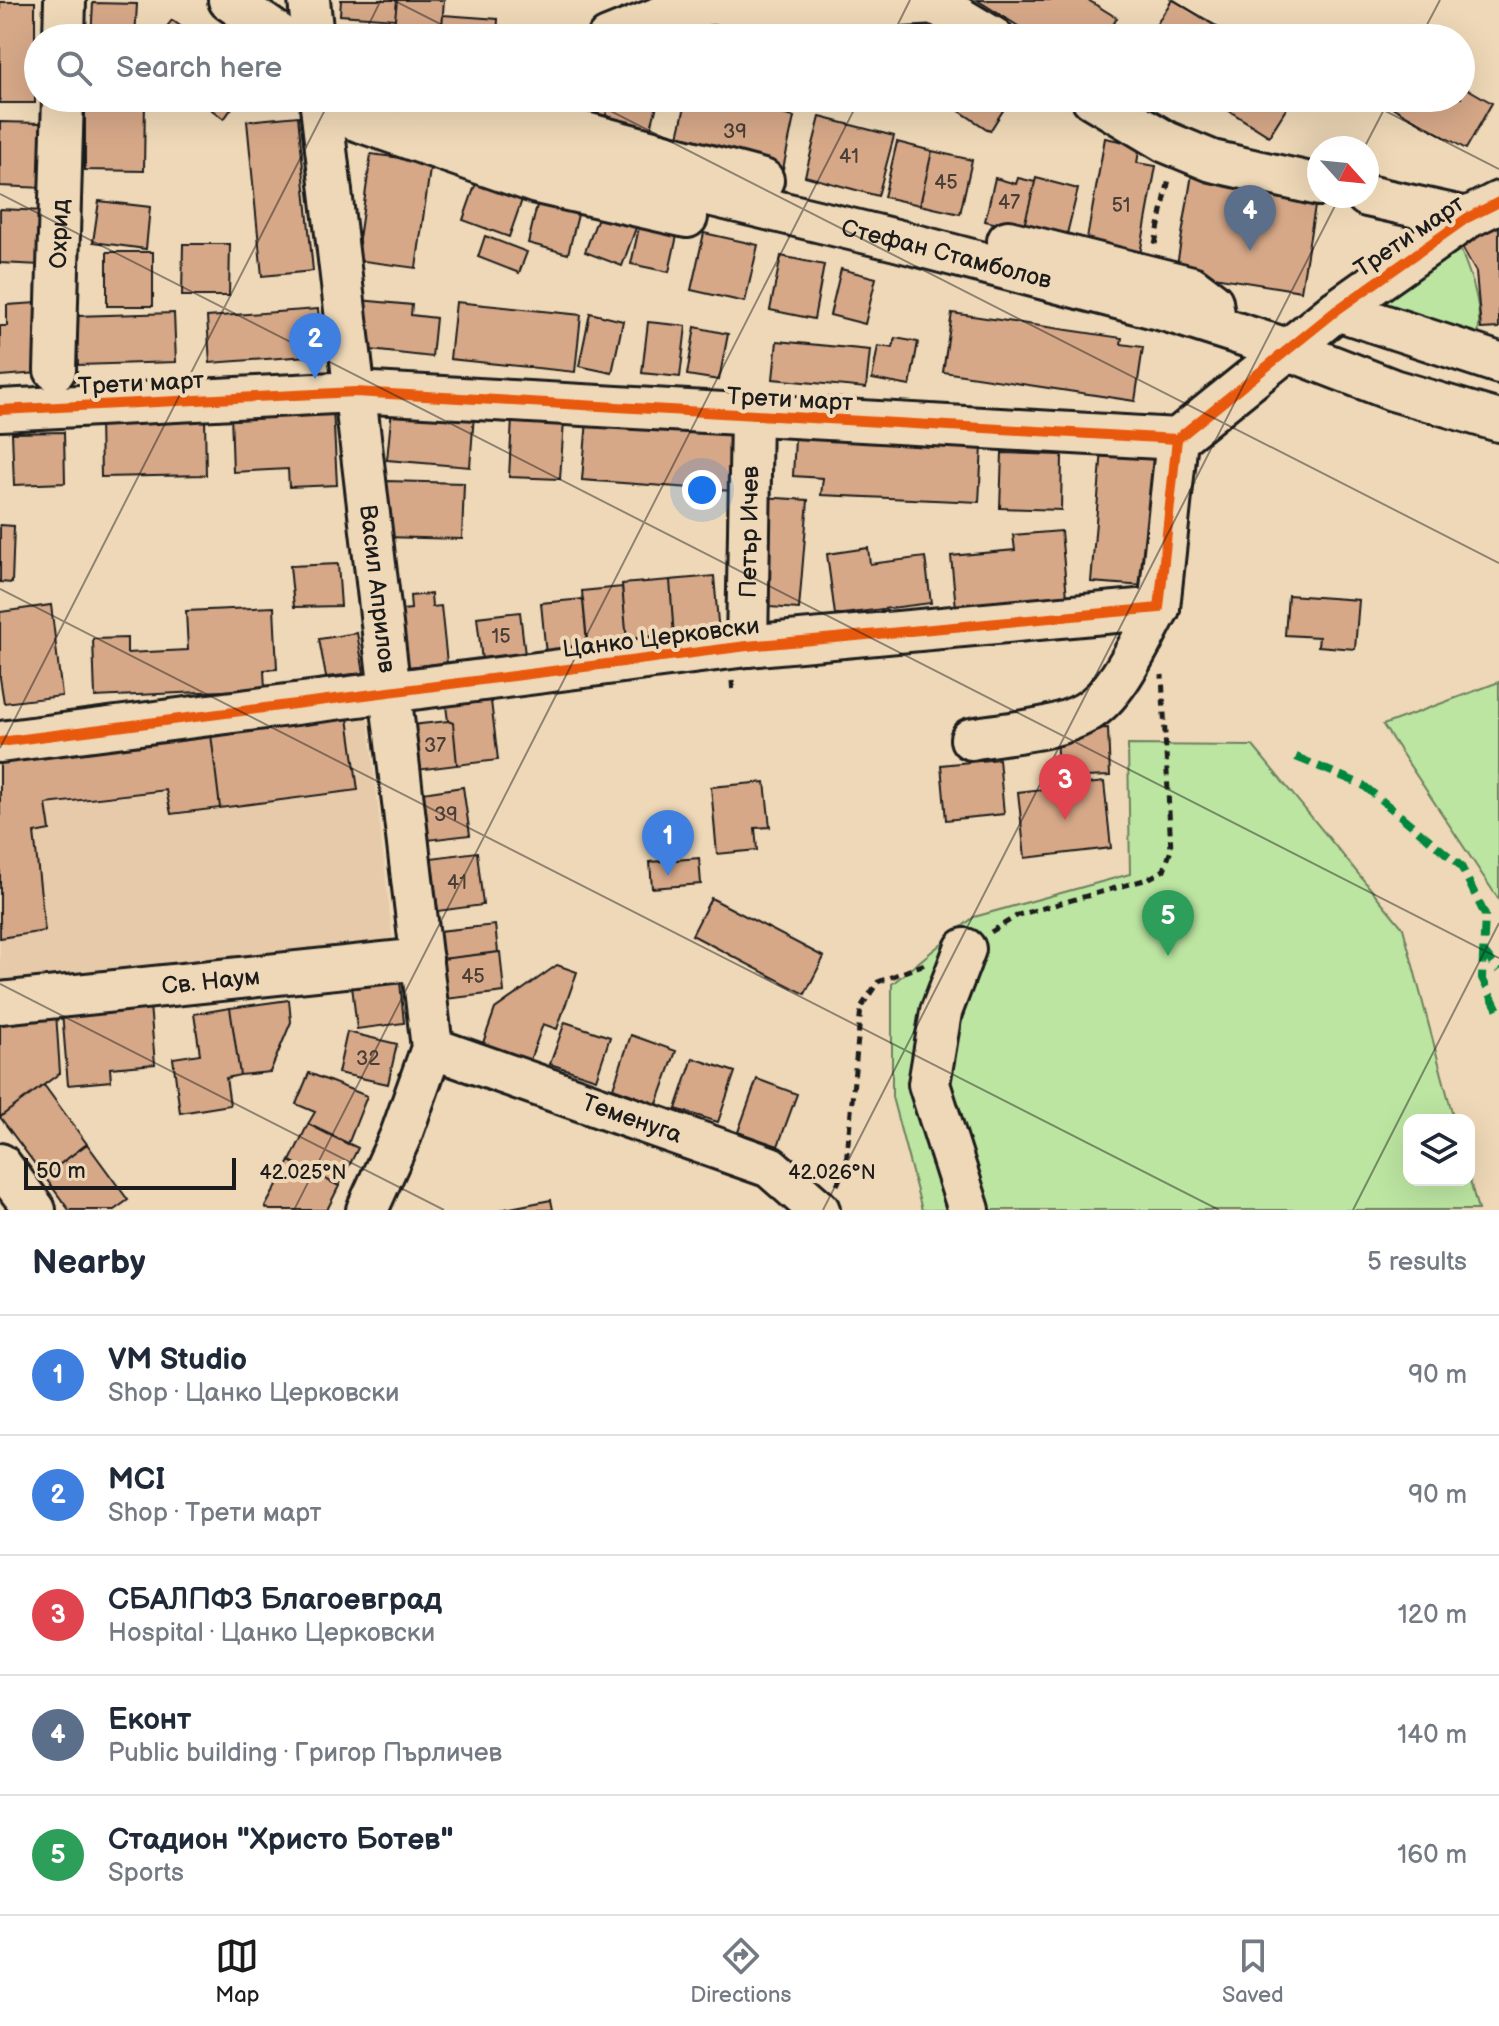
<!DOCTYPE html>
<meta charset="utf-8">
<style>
body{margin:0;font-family:"Balsamiq Sans",sans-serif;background:#f2f2f3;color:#1f2937}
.controls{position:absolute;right:24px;bottom:24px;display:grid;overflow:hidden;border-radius:16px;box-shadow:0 8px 32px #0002}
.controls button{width:72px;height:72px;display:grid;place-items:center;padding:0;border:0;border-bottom:2px solid #e0e1e3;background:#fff;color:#1f2937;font:40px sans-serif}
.compass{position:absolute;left:1307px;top:136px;width:72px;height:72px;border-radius:50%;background:#fff;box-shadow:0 8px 32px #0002;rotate:117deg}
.scale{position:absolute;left:24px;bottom:20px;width:212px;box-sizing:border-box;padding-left:8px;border:4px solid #1c1c1c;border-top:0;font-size:22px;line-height:28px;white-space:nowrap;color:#1c1c1c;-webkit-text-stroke:6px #eed8b7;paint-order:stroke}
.you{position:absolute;left:702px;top:490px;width:28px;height:28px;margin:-20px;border:6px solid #fff;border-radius:50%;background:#1a73e8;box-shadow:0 0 0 12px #1a73e833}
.badge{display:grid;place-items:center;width:52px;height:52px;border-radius:50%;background:#1c1c1c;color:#fff;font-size:26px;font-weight:700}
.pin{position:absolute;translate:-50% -66px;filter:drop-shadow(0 2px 4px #0008)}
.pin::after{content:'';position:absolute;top:42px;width:28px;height:24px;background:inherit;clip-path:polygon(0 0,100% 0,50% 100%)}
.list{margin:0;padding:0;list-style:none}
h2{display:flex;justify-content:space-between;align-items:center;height:104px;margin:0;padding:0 32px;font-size:34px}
h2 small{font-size:26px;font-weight:400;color:#747a83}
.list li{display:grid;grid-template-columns:52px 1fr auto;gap:24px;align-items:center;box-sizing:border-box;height:120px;padding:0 32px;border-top:2px solid #e0e1e3}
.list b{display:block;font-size:30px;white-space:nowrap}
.list p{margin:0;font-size:26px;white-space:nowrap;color:#747a83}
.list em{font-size:26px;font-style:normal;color:#747a83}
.icon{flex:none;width:44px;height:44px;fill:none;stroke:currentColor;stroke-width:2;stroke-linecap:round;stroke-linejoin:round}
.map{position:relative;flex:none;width:1499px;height:1210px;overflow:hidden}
.search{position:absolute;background:#fff;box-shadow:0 8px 32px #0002;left:24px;right:24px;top:24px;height:88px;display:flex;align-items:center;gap:20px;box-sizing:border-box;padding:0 28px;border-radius:44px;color:#747a83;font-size:30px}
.sheet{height:704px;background:#fff}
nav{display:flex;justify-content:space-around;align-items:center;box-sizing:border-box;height:112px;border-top:2px solid #e0e1e3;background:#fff;font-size:22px;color:#747a83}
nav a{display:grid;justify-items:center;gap:4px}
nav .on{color:#1c1c1c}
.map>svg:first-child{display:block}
</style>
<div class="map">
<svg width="1499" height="1210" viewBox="0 0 1499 1210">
<rect width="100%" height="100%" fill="#eed8b7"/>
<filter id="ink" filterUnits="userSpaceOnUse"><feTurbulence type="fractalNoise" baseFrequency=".0125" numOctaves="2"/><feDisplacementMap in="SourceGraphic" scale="16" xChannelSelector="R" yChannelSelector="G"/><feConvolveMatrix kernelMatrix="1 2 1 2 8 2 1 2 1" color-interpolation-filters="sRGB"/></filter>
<g filter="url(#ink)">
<!-- built -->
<path fill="#e7caa9" d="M368,717L393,944L0,988V758Z"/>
<!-- green -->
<path fill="#bce5a1" stroke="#6c805e" stroke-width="2" d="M1455,236C1469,271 1485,305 1477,343L1377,312L1393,291Z
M1499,682V900L1383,725Z
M1128,745L1253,746L1403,928L1454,1120H1409V1180H1469V1177L1478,1210H922L892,1097V984L974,917L1130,874Z"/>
<!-- building -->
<path fill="#d6a888" stroke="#1c1c1c" stroke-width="2" d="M341,0H397L395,19L340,15Z
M397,0H444L441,38H393Z
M977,0H1088L1117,18L1105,38H1037Z
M1172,0H1174L1234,38H1148Z
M0,2H35V103H0Z
M93,3L137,4L135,38H91Z
M443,15L498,19L497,38H441Z
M672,15H709V38H673Z
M806,16L931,26L949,38H804Z
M752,19L789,21L788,38H751Z
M172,20L197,38H158Z
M1461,85L1492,103L1466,149L1376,98H1461Z
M85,98H145L144,171L85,170Z
M196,98H239L224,119Z
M563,98H610L603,127L558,115Z
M610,98H659L648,139L603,127Z
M687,98H712L794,117L783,169L676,145Z
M962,98H1011L990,131L955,108Z
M1209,98H1293L1269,136Z
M298,116L313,271L262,276L247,121Z
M820,117L894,136L878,196L805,176Z
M0,122L41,123V142H47L45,188L0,186Z
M1105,138L1140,145L1137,163L1156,166L1140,254L1086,244Z
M897,142L932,151L920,205L884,197Z
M932,151L972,160L960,214L920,205Z
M371,154L431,162L416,268L356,260Z
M1192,174L1317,194L1301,291L1176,271Z
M478,177L524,194L509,237L463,220Z
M995,178L1016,184L1018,178L1035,182L1023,230L985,221Z
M1036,178L1078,189L1066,238L1023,230Z
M539,197L580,207L568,254L528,243Z
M99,201L150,207L146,249L93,242Z
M0,209L44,211L41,265L0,263Z
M600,212L637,225L622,266L585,252Z
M1499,217V328L1481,329L1476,272L1458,240Z
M640,223L678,231L669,272L631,264Z
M704,233L758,245L745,302L691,290Z
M485,236L527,252L519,273L478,257Z
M183,244H230L229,296H182Z
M107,252H153V306H107Z
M781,256L824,265L814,319L770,310Z
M841,269L876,278L865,324L830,315Z
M359,300L412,305L411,315L436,318L432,357L353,348Z
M456,302L581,315L575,372L450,359Z
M37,303L39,373L0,376V326H7V305Z
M318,309L322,355L210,363L207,317Z
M174,313L176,362L78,365L76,316Z
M590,313L623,321L612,373L579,366Z
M952,313L1122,338L1121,344L1143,347L1135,401L943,372Z
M648,322L686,326L680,377L642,373Z
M695,327L728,334L719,380L687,375Z
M895,338L918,342L910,386L872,379L878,346L893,348Z
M777,341L870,350L866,388L773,379Z
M333,408L337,485L289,487L288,469L233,472L231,413Z
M392,408L474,415L470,467L387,460Z
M205,417L206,475L101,477L100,419Z
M512,418L564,421L560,479L509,477Z
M587,420L737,431L732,491L582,480Z
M64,432L65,483L14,485L12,433Z
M795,438L982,446L979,502L821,495L823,478L793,476Z
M1102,449L1157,453L1145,586L1091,582Z
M1002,453L1062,455L1061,510L1000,508Z
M385,481L464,483L462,539L383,537Z
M761,497L808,500L799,609L753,606Z
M0,525L14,526L12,583L0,582Z
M1061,531L1067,597L956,608L951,556L1015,550L1013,535Z
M868,548L870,564L925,557L931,603L835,615L827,554Z
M338,564L341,606L294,607L290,566Z
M714,576L719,634L674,638L670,580Z
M670,580L674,638L627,643L622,584Z
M622,587L627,640L587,644L582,591Z
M431,594L432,607L441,606L447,663L407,667L402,610L411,609L410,596Z
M1288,595L1359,600L1355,649L1318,646L1319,637L1285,635Z
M583,599L588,651L546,655L541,603Z
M51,605L62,696L4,703L0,678V612Z
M274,607L277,669L264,670L265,689L95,697L93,639L127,638V653L188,650L186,611Z
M520,612L525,655L482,661L477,617Z
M357,633L364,673L326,677L319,639Z
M491,701L498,760L457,765L453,723L448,721L446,706Z
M348,718L358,790L220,808L211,734Z
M448,721L453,723L457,765L417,770L412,725Z
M1108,728L1110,776L1058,778L1056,730Z
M211,734L220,808L171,814L166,790L46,804L50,830L34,833L45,931L0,938V758Z
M999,759L1004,814L946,820L941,765Z
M765,782L770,827L755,828L757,850L717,854L711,787Z
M1104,782L1111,848L1025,858L1018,792Z
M463,787L470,835L428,840L422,793Z
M477,852L483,905L438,911L431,858Z
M699,858L701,884L652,888L650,862Z
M711,898L824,957L805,994L692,935Z
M495,925L498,952L442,959L439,931Z
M500,952L504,992L446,999L442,959Z
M557,965L577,972L557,1029L543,1024L530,1060L483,1043L495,1009Z
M399,972L404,1023L357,1029L351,977Z
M289,1000L291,1022L270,1072L240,1075L230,1008Z
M150,1005L155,1064L110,1068L111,1081L68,1085L62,1012Z
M230,1008L240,1075L226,1078L230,1105L180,1113L173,1058L200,1054L194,1014Z
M56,1013L60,1073L0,1117V1017Z
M565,1022L610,1037L596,1079L550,1064Z
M347,1032L397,1044L388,1084L338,1073Z
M631,1035L676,1051L657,1104L613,1088Z
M693,1058L735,1072L718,1122L676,1109Z
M309,1073L367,1096L348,1144L308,1124L315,1112L296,1104Z
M757,1079L797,1094L778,1146L738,1132Z
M44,1085L87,1144L44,1176L0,1117Z
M308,1124L358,1148L339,1186L290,1161Z
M87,1144L128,1200L114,1210H69L44,1176Z
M290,1161L339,1186L327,1210H270L265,1207Z
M551,1200L553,1210H500Z"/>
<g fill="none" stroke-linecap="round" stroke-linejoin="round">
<defs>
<g id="minor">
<path d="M229,0L284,38"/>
<path d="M309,0L313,38"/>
<path d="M930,0L993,38"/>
<path d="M64,38L65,0"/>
<path d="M608,38L678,10L710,4L827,10L937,4"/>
<path id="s1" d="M320,98L432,1048L401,1135L367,1210"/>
<path id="s2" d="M391,98L415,110L547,156L896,240L1170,312L1287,349L1393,390L1499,421"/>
<path d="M483,98L574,130L763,180"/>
<path d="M1092,98L1166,142L1212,161L1319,185"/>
<path d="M322,108L537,183L687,217"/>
<path d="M1367,196L1467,218"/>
<path d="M1008,241L1192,287L1212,302L1216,326"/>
<path d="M1337,310L1499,363"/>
<path id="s3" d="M55,370L63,98"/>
<path d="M0,410L355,392L1177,439L1337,310L1467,218L1499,202"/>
<path id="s4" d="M747,646L751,417"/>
<path d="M971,739C1007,732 1053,731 1085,713C1118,695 1141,640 1159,608"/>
<path d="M0,742L747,646L1159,608L1177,439"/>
<path d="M965,949L941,1012L929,1084L969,1210"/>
<path id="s5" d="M0,1003L422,959"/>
<path id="s6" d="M432,1048L770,1167L819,1210"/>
<path d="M0,1164L35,1210"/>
</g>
</defs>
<!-- minor casing -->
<use href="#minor" stroke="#1c1c1c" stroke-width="46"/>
<!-- path -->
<path stroke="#1c1c1c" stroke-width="5" stroke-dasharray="8 6" stroke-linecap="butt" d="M1155,244L1169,179
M732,681L733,695
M991,932L1018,915L1148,879L1164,870L1171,850L1162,675
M837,1185L846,1164L861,1007L878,982L925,964"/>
<!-- minor -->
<use href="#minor" stroke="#eed8b7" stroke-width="40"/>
<!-- quiet -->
<path stroke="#00873e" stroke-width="8" stroke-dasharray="16 8" stroke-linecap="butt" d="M1296,757L1363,785L1461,866L1485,915L1482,978L1499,1012
M1483,951L1499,971"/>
<defs>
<path id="cycleway" d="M0,410L355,392L1177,439L1337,310L1467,218L1499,202
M0,742L747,646L1159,608L1177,439"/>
</defs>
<!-- cycleway casing -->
<use href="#cycleway" stroke="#eed8b7" stroke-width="15"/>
<!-- cycleway -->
<use href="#cycleway" stroke="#e8590c" stroke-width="10"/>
</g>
</g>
<!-- ticks -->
<path fill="none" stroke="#1c1c1c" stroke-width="2" stroke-opacity="0.45" d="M393,0L468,38M1168,0L1242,38M362,38L381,0M891,38L910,0M1420,38L1440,0M585,98L1499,563M1360,98L1499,169M1364,148L1390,98M0,194L1499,958M0,589L1219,1210M0,748L331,98M0,984L444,1210M294,1210L860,98M823,1210L1340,196M1353,1210L1499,923"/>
<g text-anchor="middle" stroke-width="8" stroke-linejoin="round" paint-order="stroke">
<!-- number labels -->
<g font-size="20" fill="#4a3f37">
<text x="735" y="138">39</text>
<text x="849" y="163">41</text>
<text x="946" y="189">45</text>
<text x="1009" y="209">47</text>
<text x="1121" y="212">51</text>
<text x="501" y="643">15</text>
<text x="435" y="752">37</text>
<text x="446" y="821">39</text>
<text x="457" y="889">41</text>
<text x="473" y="983">45</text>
<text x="368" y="1065">32</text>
</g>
<!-- street labels -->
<g font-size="24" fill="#1c1c1c" stroke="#eed8b7">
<text dy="8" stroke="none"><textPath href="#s3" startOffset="136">Охрид</textPath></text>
<text transform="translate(1409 236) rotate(-34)" y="8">Трети март</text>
<text dy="8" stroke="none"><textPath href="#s2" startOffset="578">Стефан Стамболов</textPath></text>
<text transform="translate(141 383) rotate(-3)" y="8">Трети март</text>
<text transform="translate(790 399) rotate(3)" y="8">Трети март</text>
<text dy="8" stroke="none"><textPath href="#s4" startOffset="114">Петър Ичев</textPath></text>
<text dy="8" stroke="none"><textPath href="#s1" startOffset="494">Васил Априлов</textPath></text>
<text transform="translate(661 637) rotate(-7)" y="8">Цанко Церковски</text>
<text dy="8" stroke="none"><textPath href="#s5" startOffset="212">Св. Наум</textPath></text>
<text dy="8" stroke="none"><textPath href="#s6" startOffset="212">Теменуга</textPath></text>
</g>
</g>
<g font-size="20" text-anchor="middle" fill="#1c1c1c" stroke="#eed8b7" stroke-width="8" stroke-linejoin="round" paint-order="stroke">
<text x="303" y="1179">42.025°N</text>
<text x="832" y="1179">42.026°N</text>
</g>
</svg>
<div class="controls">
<button><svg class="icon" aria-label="layers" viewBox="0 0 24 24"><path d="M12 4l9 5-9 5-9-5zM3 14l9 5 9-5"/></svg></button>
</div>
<svg class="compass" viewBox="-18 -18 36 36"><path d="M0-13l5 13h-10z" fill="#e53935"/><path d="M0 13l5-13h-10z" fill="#747a83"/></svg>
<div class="scale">50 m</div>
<div class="you"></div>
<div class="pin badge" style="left:668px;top:876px;background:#3f7fe0">1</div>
<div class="pin badge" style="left:315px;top:379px;background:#3f7fe0">2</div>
<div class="pin badge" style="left:1065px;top:820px;background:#e0444e">3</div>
<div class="pin badge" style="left:1250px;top:251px;background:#5c6f8a">4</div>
<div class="pin badge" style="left:1168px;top:956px;background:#2e9e5b">5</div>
<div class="search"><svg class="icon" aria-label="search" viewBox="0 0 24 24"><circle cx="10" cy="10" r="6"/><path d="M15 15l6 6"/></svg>Search here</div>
</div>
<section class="sheet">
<h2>Nearby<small>5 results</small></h2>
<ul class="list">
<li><span class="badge" style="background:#3f7fe0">1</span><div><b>VM Studio</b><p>Shop · Цанко Церковски</p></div><em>90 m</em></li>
<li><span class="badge" style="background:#3f7fe0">2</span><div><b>MCI</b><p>Shop · Трети март</p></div><em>90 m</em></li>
<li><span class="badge" style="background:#e0444e">3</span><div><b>СБАЛПФЗ Благоевград</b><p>Hospital · Цанко Церковски</p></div><em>120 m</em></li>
<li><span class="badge" style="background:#5c6f8a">4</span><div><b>Еконт</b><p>Public building · Григор Пърличев</p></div><em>140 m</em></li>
<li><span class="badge" style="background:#2e9e5b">5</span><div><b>Стадион &quot;Христо Ботев&quot;</b><p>Sports</p></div><em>160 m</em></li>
</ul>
</section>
<nav>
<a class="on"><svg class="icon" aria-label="map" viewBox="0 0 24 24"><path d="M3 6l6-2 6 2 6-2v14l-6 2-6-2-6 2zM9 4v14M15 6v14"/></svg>Map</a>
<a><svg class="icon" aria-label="directions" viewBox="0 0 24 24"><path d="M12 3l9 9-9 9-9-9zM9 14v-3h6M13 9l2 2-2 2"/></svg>Directions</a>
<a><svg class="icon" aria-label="saved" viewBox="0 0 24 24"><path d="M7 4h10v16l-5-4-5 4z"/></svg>Saved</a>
</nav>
